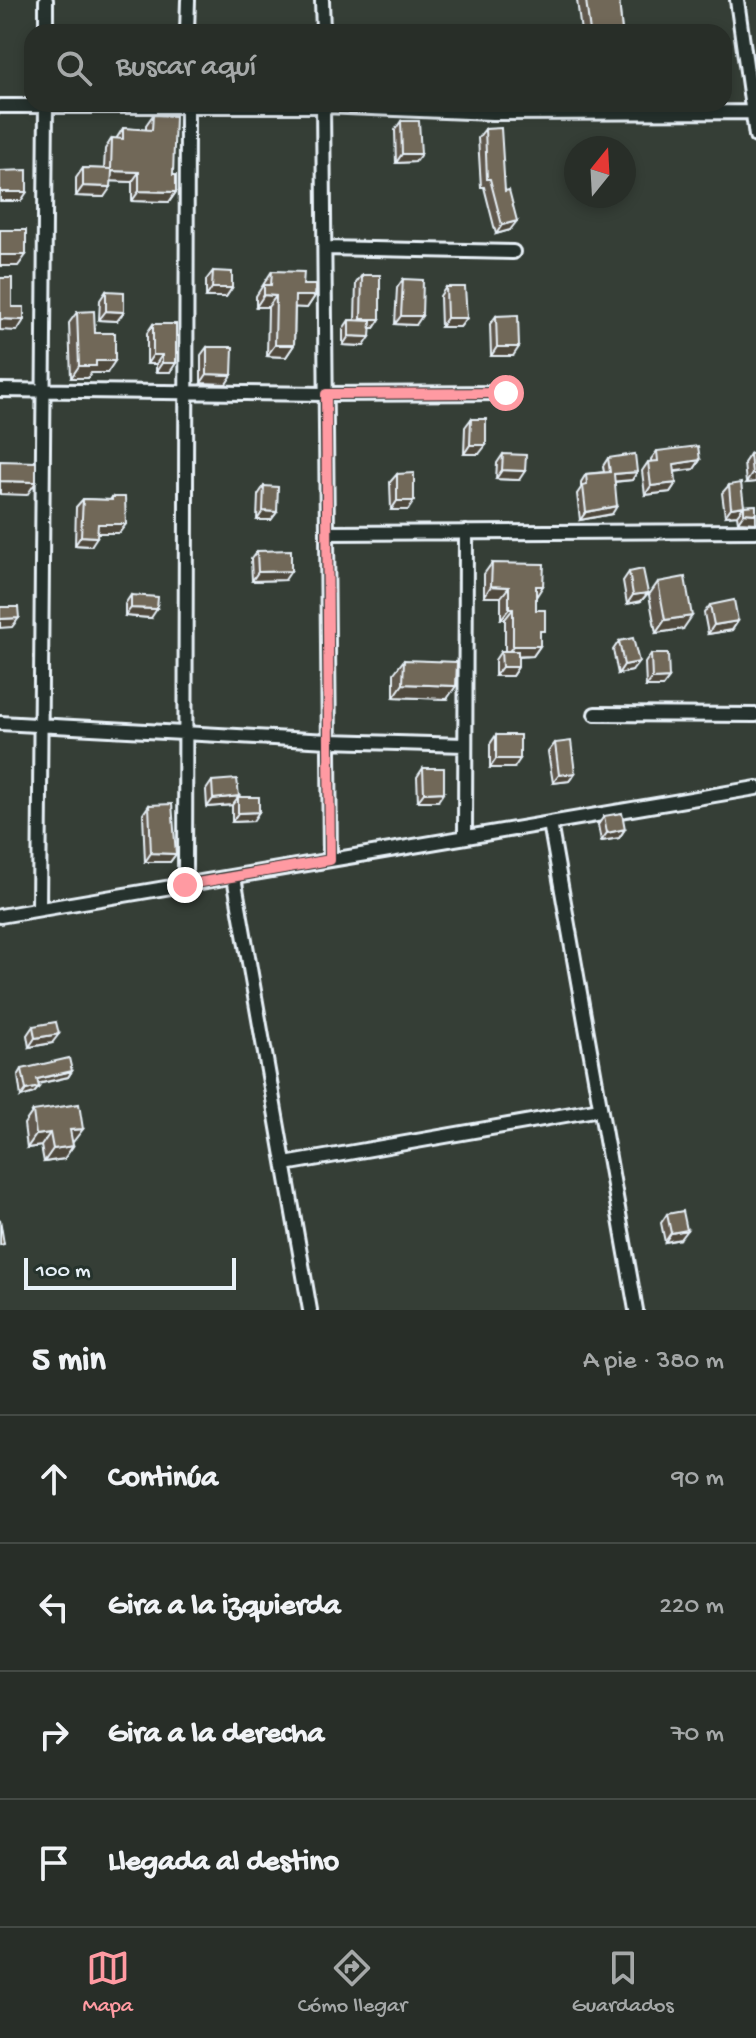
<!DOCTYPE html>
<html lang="es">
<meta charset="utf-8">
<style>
body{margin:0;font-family:"Gochi Hand",sans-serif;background:#303630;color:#f1f3f6}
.compass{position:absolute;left:564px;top:136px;width:72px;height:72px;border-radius:50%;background:#282e28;box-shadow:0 4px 12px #0003;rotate:18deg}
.scale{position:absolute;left:24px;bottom:20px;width:212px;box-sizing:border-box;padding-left:8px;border:4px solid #e8f1f8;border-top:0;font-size:22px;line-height:28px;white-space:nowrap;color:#e8f1f8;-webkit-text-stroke:6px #26332d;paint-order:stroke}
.stop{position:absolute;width:24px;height:24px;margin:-18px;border:6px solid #ff9aa2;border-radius:50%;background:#fff}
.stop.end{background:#ff9aa2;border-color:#fff;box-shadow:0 2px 8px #0008}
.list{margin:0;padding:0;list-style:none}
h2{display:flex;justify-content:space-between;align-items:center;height:104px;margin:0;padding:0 32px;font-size:34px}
h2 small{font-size:26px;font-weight:400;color:#a5a8a8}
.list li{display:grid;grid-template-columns:52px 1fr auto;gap:24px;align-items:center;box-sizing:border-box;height:128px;padding:0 32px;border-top:2px solid #444a45}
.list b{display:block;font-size:30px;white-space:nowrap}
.list em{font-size:26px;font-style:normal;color:#a5a8a8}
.icon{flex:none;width:44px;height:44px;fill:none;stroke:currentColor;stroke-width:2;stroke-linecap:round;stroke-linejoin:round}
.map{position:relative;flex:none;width:756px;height:1310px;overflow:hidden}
.search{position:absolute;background:#282e28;box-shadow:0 4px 12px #0003;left:24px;right:24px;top:24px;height:88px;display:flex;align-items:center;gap:20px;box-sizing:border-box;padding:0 28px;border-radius:24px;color:#a5a8a8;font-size:30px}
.sheet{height:616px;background:#282e28}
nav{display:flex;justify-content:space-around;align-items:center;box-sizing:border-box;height:112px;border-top:2px solid #444a45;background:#282e28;font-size:22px;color:#a5a8a8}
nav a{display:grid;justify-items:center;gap:4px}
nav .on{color:#ff9aa2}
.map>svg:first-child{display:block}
</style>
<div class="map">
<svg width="756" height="1310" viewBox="0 0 756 1310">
<rect width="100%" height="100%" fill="#353e36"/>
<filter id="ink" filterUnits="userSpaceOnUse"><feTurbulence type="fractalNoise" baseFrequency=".0125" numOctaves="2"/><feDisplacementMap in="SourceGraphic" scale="16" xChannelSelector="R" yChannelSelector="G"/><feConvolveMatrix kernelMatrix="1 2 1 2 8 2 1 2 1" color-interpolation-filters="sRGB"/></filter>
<g filter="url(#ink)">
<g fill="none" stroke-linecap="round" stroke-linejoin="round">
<defs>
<path id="street" d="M46,0V32
M322,0L323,32
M737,0L756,136
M187,32L188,0
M323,104L330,860
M0,106H323L492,113L756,112
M325,248L513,252
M0,390L326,394L506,393
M327,533L756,531
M595,714L756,715
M0,723L329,741L465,745
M550,823L636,1310
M465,837L466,532
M234,877L310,1310
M185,885L187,104
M39,909L46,104
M0,916L756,788
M285,1164L600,1109"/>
</defs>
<!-- street casing -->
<use href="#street" stroke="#e8f1f8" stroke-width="18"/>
<!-- street -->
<use href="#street" stroke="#26332d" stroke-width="12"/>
</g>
<!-- wall -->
<path fill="#61594d" stroke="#e8f1f8" stroke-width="2" d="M577,0H619L622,32H581Z
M153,115L173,175L176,192L169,202L132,201V182L111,181L104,197L76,196V178L83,168L104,169L105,149L112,138L116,139L123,128L146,130V125Z
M401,121L415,162L396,163L395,130Z
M485,129L505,191L510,230L496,234L484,187H481L478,138Z
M213,271L232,288L226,297H206V280Z
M272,271L303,285L315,296L307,308L295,307L294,345L286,357L267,356L268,307H256V296Z
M362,275L380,319L374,328H370L364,346L343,345V329L349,320H355L356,283Z
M403,279L416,325L395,324L397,288Z
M446,287L467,318L460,327H441L440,296Z
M106,291L117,321L99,320L100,300Z
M77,312L95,333L107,373H91L88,378H71L69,323Z
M496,316L513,356H491L490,324Z
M153,324L170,372H156V364H147V333Z
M207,347L226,384L201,383V355Z
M471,419L479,454H464L465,427Z
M657,451L700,460L694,469L675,472L676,483L670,492L645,495L642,471L648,462H651V459Z
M503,454L519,480L496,479L497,463Z
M750,454L756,482L746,483L744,463Z
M608,458L637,472L632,480L615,482L612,514L580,520L577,494L581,488V482L586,474L604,472L603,466Z
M397,474L408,510H391L390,482Z
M729,485L744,506L756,505V523L738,522L737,515L725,516L722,493Z
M264,486L277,512L271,520H257L258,495Z
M112,497L126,524L119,533H97L91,546L75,545L76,507L83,499L110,500Z
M257,551L285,580L252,581L251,559Z
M492,563L536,596V610L540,646L533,656L518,657V667L512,676H495V660L501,651H505V619H501V597H484V574Z
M629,572L648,593L641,601L627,604L623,581Z
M658,582L683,629L656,633L649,595Z
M131,595L151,618L125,616V604Z
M710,605L738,621L732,630L708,634L704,613Z
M619,641L632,671L618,674L613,650Z
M651,654L669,678L662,687H646L645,663Z
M404,660L447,699L394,697V673Z
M496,735L514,768H490V744Z
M555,743L575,773L569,781L553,783L548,752Z
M423,768L438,801H418L417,777Z
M212,781L239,796L253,821L232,822V805L207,807L206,790Z
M149,805L176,854L170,862H145L143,814Z
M604,816L625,829L619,838L601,841L598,825Z
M33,1026L52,1043L29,1047L27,1035Z
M22,1069L72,1071L68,1077L38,1084L39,1087L34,1093L21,1097L18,1076Z
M33,1111L83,1129L72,1142L73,1146L64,1159L44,1162L41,1146L27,1148L24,1124Z
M667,1214L680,1239L665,1242L661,1223Z"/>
<!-- shaded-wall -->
<path fill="#4f493e" stroke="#e8f1f8" stroke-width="2" d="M402,154H421L415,162L396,163Z
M112,171L139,172L132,182L105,181Z
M83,186L111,187L104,197L76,196Z
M139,191L176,192L169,202L132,201Z
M0,192H27L21,201H0Z
M517,221L510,230L496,234L502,225Z
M0,255H26L18,266H0Z
M212,288H232L226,297H206Z
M264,295L276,296L268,307H256Z
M295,296H315L307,308L287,307Z
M106,311L124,312L117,321L99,320Z
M401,316H422L416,325L395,324Z
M447,318H467L460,327H441Z
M0,319L24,320L17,331L0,330Z
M361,319H380L374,328H355Z
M349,336L370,337L364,346L343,345Z
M275,345H294L286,357L267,356Z
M497,347H519L513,356H491Z
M153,355H162L156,364H147Z
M96,361H115L107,373H91L88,378H71L79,366Z
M162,363H176L170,372H156Z
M207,374L232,375L226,384L201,383Z
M470,445H486L479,454H464Z
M700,460L694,469L668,472L674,464Z
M502,470L525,471L519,480L496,479Z
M637,472L632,480L609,482L614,474Z
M752,474H756V482L746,483Z
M0,481L36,482L27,495L0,494Z
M676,483L670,492L645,495L651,486Z
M397,501H414L408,510H391Z
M617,506L612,514L580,520L586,512Z
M744,506L737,515L725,516L731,508Z
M263,511L277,512L271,520H257Z
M744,513L756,514V523L738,522Z
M98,524H126L119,533H92Z
M81,536L97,537L91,546L75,545Z
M291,571L285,580L252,581L258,572Z
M491,586L509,587L501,597H484Z
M536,586H543L536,597Z
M648,593L641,601L627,604L633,595Z
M131,608L157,609L151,618L125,616Z
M509,609H513L505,619H501Z
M692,616L683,629L656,633L665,620Z
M19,618L12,627L0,628V619Z
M738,621L732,630L708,634L714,625Z
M513,646H540L533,656L505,657Z
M639,662L632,671L618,674L624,665Z
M502,667H518L512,676H495Z
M669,678L662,687H646L652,679Z
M403,684L456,686L447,699L394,697Z
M496,759H520L514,768H490Z
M575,773L569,781L553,783L559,775Z
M444,792L438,801H418L424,793Z
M239,796L232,805L207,807L213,799Z
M259,812L253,821L232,822L238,813Z
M625,829L619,838L601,841L607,833Z
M151,853L176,854L170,862H145Z
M59,1034L52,1043L29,1047L35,1038Z
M72,1071L68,1077L32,1085L37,1079Z
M39,1087L34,1093L21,1097L26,1090Z
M83,1129L73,1142L61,1143L70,1130Z
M50,1133L41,1146L27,1148L36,1135Z
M73,1146L64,1159L44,1162L53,1149Z
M687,1230L680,1239L665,1242L671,1233Z"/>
<!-- building -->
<path fill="#716859" stroke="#e8f1f8" stroke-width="2" d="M586,0H619L622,32H590Z
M554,27L555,32H510Z
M153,115L175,116L173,175H176V192L139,191V172L112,171L111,187L83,186V168L111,169L112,138L123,139V128L152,130Z
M401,121H419L421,154H402Z
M501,128L505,191L509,190L517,221L502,225L490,179H487L485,129Z
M27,170V192H0V171Z
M0,230H26V255H0Z
M213,271L232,272V288H212Z
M272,271L304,272L303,285H316L315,296H295L294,345H275L276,296L264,295V285H271Z
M362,275H380V319H361Z
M0,278H12V307H24V320L0,319Z
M403,279L423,280L422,316H401Z
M446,287H465L467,318H447Z
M106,291L124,292V312L106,311Z
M94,311L95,333H115V361H96V366H79L77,312Z
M518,315L519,347H497L496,316Z
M349,320L371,321L370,337L349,336Z
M153,324H176V363H162V355H153Z
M207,347H233L232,375L207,374Z
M471,419H486V445H470Z
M698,446L700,460L674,464L676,483L651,486L648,462L658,461L657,451Z
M756,453V474H752L750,454Z
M503,454L526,455L525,471L502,470Z
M635,454L637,472L614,474L617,506L586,512L583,486L587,485L586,474L610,472L608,458Z
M0,461L36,462V482L0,481Z
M414,473V501H397V474Z
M741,483L744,506L731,508L729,485Z
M264,486L278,487L277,512L263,511Z
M112,497H125L126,524H98L97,537L81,536L83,499L112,500Z
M756,505V514L744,513V506Z
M291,550V571L258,572L257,551Z
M492,563L544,564L543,586H536V610H545V631H540V646H513V609H509V587L491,586Z
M643,569L648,593L633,595L629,572Z
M685,577L692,616L665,620L658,582Z
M131,595L158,597L157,609L131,608Z
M734,600L738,621L714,625L710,605Z
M0,607H18L19,618L0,619Z
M633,638L639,662L624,665L619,641Z
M501,651H518V667H502Z
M651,654H668L669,678L652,679Z
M404,660L457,662L456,686L403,684Z
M496,735H520V759H496Z
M571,741L575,773L559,775L555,743Z
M423,768H444V792L424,793Z
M237,779L239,796L213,799L212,781Z
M238,797H259V812L238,813Z
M172,804L176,854L151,853L149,805Z
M622,813L625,829L607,833L604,816Z
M56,1022L59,1034L35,1038L33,1026Z
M69,1058L72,1071L37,1079L39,1087L26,1090L22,1069Z
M79,1104L83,1129L70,1130L73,1146L53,1149L50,1133L36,1135L33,1111Z
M683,1211L687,1230L671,1233L667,1214Z
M0,1219L4,1244L0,1245Z"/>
</g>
<g fill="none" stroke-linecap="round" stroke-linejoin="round" filter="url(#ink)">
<!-- route -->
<path stroke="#ff9aa2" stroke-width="10" d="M185,885L330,860L326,394L506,393"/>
</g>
</svg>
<svg class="compass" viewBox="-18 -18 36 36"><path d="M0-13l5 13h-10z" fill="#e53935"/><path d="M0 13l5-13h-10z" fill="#a5a8a8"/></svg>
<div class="scale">100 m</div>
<div class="stop" style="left:506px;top:393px"></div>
<div class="stop end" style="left:185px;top:885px"></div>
<div class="search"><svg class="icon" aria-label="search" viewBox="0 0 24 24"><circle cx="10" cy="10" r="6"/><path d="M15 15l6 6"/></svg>Buscar aquí</div>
</div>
<section class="sheet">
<h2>5 min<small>A pie · 380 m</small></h2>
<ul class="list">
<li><svg class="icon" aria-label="ahead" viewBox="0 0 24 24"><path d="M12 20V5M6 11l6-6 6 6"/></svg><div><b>Continúa</b></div><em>90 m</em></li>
<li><svg class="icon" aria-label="left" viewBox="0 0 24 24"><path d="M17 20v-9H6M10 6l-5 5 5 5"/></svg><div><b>Gira a la izquierda</b></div><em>220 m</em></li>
<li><svg class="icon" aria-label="right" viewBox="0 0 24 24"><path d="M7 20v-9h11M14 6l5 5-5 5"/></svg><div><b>Gira a la derecha</b></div><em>70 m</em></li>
<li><svg class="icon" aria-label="arrive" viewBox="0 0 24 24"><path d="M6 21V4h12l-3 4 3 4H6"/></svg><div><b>Llegada al destino</b></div></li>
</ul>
</section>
<nav>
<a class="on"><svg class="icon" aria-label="map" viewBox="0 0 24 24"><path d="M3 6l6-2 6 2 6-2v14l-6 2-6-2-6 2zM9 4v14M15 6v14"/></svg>Mapa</a>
<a><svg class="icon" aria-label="directions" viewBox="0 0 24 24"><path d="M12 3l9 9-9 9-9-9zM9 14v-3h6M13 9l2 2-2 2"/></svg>Cómo llegar</a>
<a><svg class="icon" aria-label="saved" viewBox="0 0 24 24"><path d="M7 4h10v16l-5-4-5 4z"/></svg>Guardados</a>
</nav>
